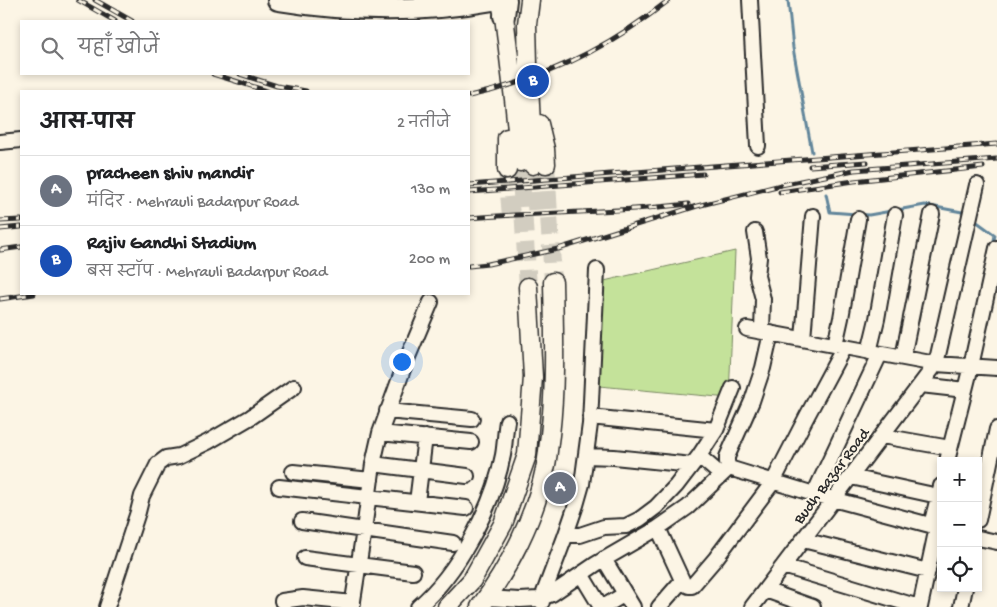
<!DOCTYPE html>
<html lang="hi">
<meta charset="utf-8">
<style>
body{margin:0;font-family:"Gochi Hand","Playpen Sans Deva",sans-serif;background:#f2f2f2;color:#202124}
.controls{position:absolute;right:15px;bottom:15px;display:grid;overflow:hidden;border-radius:0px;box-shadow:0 2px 8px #0003}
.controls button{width:45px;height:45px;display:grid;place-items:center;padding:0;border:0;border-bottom:1px solid #e0e0e0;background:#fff;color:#202124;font:25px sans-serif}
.you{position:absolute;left:401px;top:361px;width:18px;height:18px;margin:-12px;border:4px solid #fff;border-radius:50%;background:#1a73e8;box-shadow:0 0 0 8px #1a73e833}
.badge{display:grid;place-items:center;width:32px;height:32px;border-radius:50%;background:#111827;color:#fff;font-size:16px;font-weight:700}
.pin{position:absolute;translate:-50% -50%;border:2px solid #fff;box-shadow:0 1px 5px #0006}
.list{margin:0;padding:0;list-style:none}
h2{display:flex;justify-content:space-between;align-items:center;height:65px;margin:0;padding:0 20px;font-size:21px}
h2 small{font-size:16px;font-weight:400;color:#757577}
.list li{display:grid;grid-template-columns:32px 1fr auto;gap:15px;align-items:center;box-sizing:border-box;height:70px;padding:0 20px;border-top:1px solid #e0e0e0}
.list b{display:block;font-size:19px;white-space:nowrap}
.list p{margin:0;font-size:16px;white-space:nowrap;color:#757577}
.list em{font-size:16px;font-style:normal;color:#757577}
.icon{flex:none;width:28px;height:28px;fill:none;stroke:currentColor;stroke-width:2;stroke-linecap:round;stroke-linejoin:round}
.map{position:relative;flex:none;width:997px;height:607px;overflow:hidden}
.search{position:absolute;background:#fff;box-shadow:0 2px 8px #0003;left:20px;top:20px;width:450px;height:55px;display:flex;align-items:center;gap:12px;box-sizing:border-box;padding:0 18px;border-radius:0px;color:#757577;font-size:19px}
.panel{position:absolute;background:#fff;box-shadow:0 2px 8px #0003;left:20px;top:90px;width:450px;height:205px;border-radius:0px}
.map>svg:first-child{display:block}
</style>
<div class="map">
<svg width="997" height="607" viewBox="0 0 997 607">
<rect width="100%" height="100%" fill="#fcf5e5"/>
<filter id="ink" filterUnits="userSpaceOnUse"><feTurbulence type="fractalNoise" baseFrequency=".02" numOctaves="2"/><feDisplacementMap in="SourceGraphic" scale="10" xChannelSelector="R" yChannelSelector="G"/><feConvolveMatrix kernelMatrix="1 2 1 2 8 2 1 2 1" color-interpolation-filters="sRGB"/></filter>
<g filter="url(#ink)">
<!-- green -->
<path fill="#c4e29a" stroke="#788662" d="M735,251L729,398L599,386L604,281Z"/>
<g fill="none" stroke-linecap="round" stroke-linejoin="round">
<!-- stream -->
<path stroke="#62869b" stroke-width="3" d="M788,0L793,48L812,152
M826,194L830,212L869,215L925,205L962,212L965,214
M973,219L995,235L993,246
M938,484L941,471"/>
<!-- major-tunnel -->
<path stroke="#d2cdc0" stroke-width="18" stroke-dasharray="18 9" stroke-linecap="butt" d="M520,162L528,287
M546,164L553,282
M533,165L537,217
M507,170L511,216"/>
<defs>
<path id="minor" d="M750,0L758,146
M0,142L21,140
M755,232L759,258L757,276L763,299L762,331
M747,329L936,364L997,368
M803,339L813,216
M835,345L841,318L858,219
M869,352L877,319L895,215
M903,357L932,214
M921,385L965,390
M387,411L472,419
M590,417L716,430
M380,433L471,442
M882,436L950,448
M586,456L614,457L692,465
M699,456L721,475
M947,461L971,366L997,248
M373,464L467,476
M729,468L727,462V457L752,401L763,368L771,333
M293,472L371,480
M851,477L938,496
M279,487L466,508
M814,494L880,354
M417,502L425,437
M978,520L997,429
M302,521L453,543
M931,525L941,486
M658,528L682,580L680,583L659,607
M566,535H580L604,527L626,526L640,519L656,507L676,486L699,456L716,430L733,388
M978,538L997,542
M803,540L928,571
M305,558L413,572
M604,559L633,607
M783,566L919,607
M581,574L601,607
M681,582L689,586H692L716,558L773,482L807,416L844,347
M765,590L813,607
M487,598L520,600L538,599L552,594L596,564L658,528L688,507L729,468L814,494L941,528
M282,601L303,598L353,603
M542,602V598L565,537L576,505L582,484L590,424L597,270
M107,607L138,512L142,496L158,464L166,458L179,456L208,442L251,417L294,387
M352,607L364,530L373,464L380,433L405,364L431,302
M418,607C458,573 493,507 503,455C505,444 505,432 507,421
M603,607L625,594
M752,607L936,364L977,185
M920,607L937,527
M961,607L965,588"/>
<path id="major" d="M530,0L527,24L528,65L533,165
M501,3L504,16L514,99L520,162
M539,124L545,149L546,164
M507,138V170
M447,607L472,580L503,524L527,455L533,377L528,287
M480,607C509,568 535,517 545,469C548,458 548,447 550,435C556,384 554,333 553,282"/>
<path id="highway" d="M278,0C350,12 421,13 493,0
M504,16L506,0"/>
</defs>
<!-- minor casing -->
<use href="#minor" stroke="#2b2b2b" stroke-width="18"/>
<!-- major casing -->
<use href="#major" stroke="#2b2b2b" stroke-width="21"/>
<!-- highway casing -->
<use href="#highway" stroke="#2b2b2b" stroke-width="24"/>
<!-- minor -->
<use href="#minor" stroke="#fcf5e5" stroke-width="14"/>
<!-- major -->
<use href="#major" stroke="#fcf5e5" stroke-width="18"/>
<!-- highway -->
<use href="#highway" stroke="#fcf5e5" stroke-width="20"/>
<defs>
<path id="rail" d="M78,0L115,21
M95,0L132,21
M213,74L267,91
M240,74L277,86L306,91
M469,96C543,80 610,47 669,0
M810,166L867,162
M469,185L997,144
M469,192L703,174
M780,192L854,181L983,167
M469,218C542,212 615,213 688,204
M0,221L21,220
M0,229L21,227
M0,250L21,247
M469,266L488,264L558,249L697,206L781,185L854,170L997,159
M0,299L34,294"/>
</defs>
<!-- rail casing -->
<use href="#rail" stroke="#2b2b2b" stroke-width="5"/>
<!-- rail -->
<use href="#rail" stroke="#fcf5e5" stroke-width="3" stroke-dasharray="9" stroke-linecap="butt"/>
</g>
</g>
<g text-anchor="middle" stroke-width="4.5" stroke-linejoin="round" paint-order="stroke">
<!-- street labels -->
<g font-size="16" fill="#2b2b2b" stroke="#fcf5e5">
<text transform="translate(830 475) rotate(-53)" y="6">Budh Bazar Road</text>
</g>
</g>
</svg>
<div class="controls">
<button>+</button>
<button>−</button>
<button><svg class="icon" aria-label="locate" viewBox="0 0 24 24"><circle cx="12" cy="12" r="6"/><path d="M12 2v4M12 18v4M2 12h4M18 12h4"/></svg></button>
</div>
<div class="you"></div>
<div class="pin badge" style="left:560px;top:488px;background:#6b7280">A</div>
<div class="pin badge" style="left:533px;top:81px;background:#1a4fb4">B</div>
<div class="search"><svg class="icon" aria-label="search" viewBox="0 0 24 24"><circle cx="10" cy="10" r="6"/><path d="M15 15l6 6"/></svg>यहाँ खोजें</div>
<section class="panel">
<h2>आस-पास<small>2 नतीजे</small></h2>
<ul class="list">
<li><span class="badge" style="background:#6b7280">A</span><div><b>pracheen shiv mandir</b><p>मंदिर · Mehrauli Badarpur Road</p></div><em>130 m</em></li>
<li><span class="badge" style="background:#1a4fb4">B</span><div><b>Rajiv Gandhi Stadium</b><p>बस स्टॉप · Mehrauli Badarpur Road</p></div><em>200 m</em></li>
</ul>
</section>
</div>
